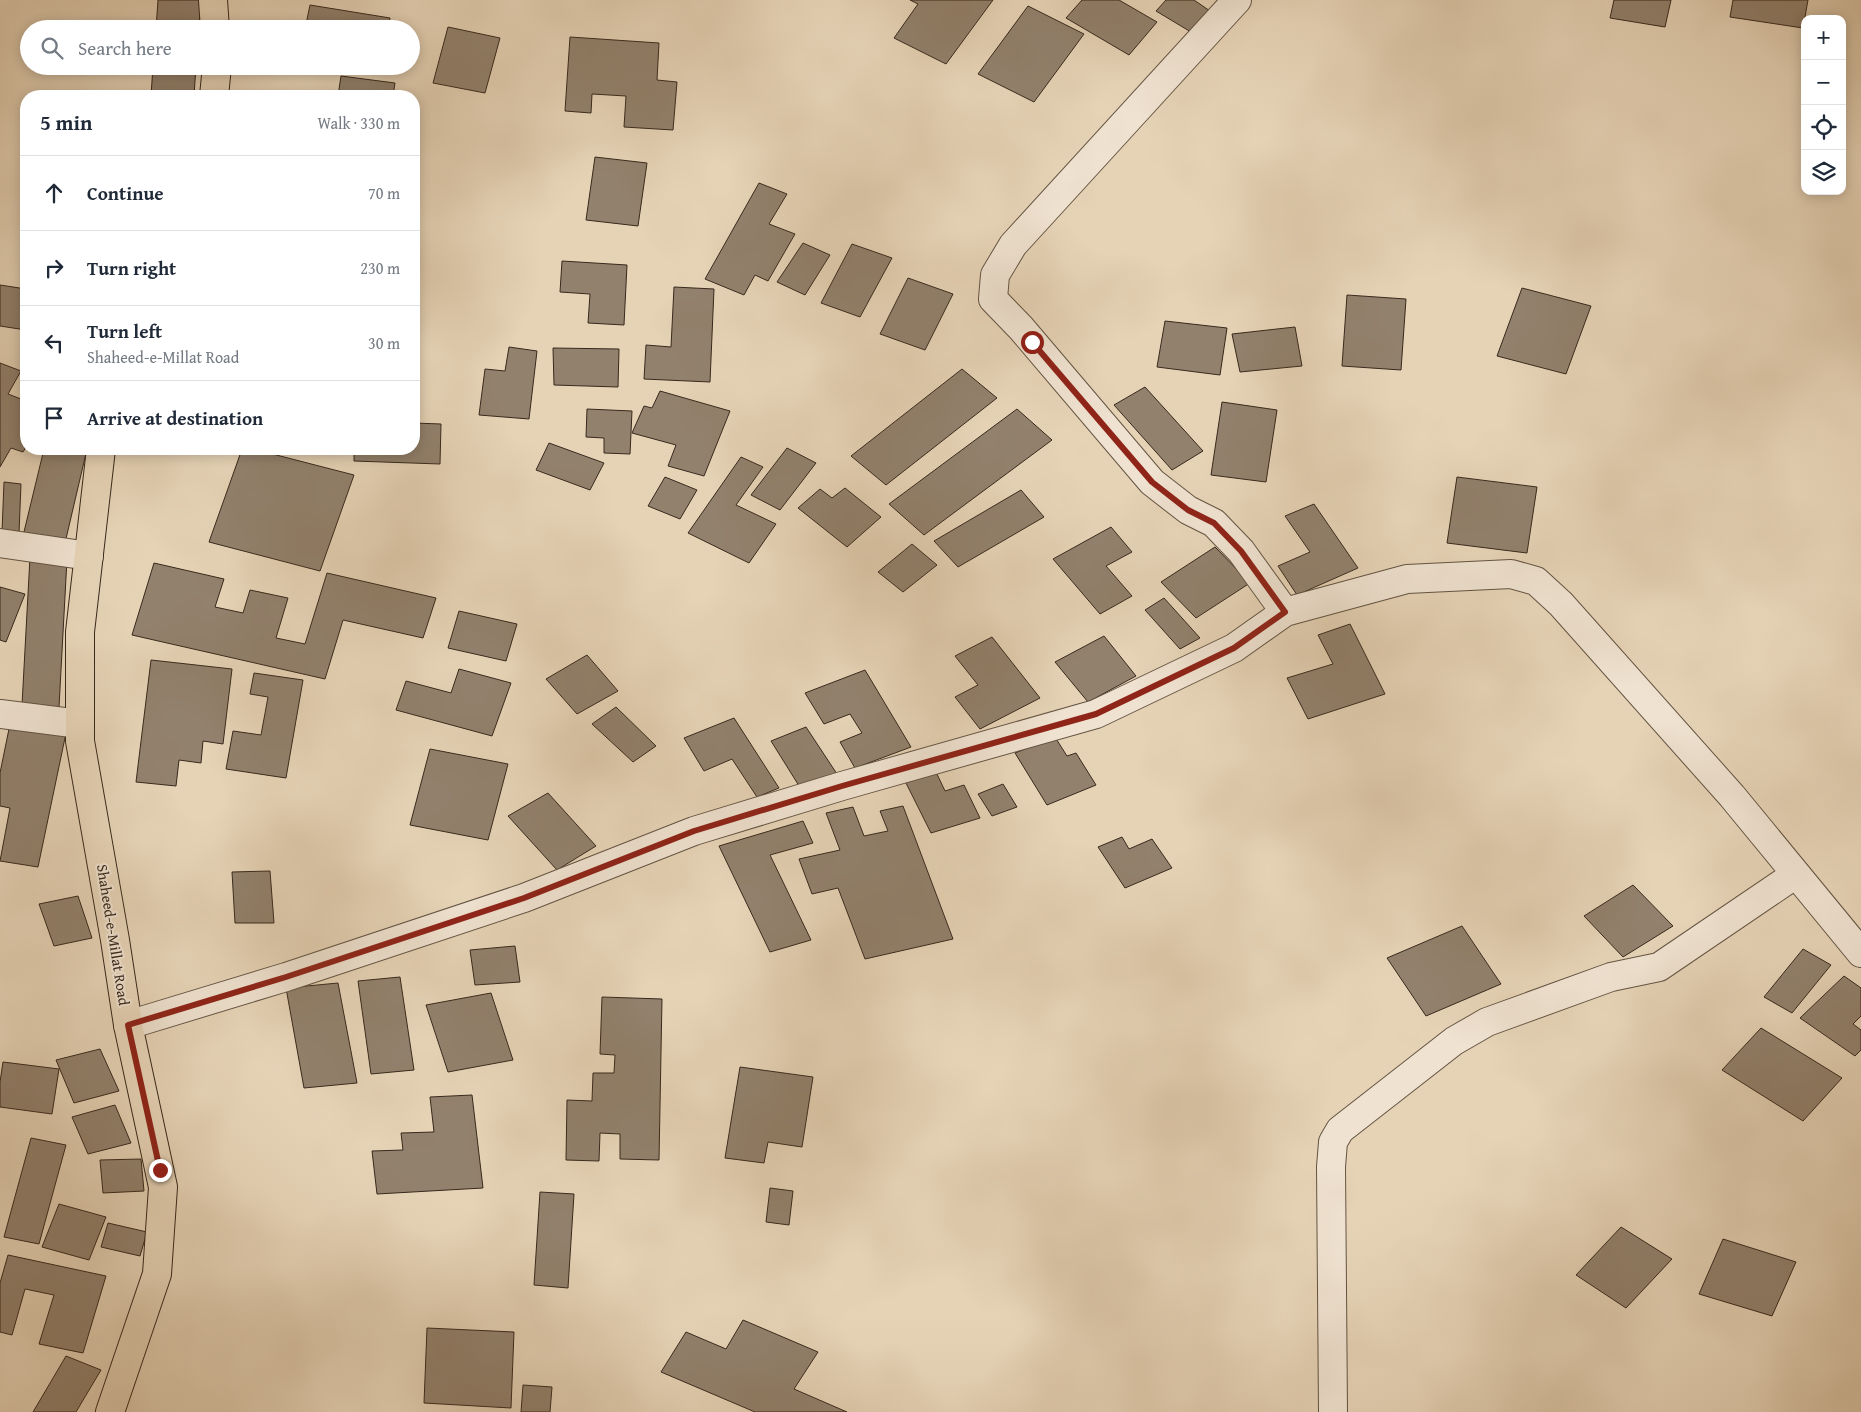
<!DOCTYPE html>
<meta charset="utf-8">
<style>
body{margin:0;font-family:"Gentium Book Plus",serif;background:#f2f2f3;color:#1f2937}
.controls{position:absolute;right:15px;top:15px;display:grid;overflow:hidden;border-radius:10px;box-shadow:0 2px 12px #0003}
.controls button{width:45px;height:45px;display:grid;place-items:center;padding:0;border:0;border-bottom:1px solid #e0e1e3;background:#fff;color:#1f2937;font:25px sans-serif}
.stop{position:absolute;width:15px;height:15px;margin:-11px;border:4px solid #8f2418;border-radius:50%;background:#fff}
.stop.end{background:#8f2418;border-color:#fff;box-shadow:0 1px 5px #0008}
.list{margin:0;padding:0;list-style:none}
h2{display:flex;justify-content:space-between;align-items:center;height:65px;margin:0;padding:0 20px;font-size:21px}
h2 small{font-size:16px;font-weight:400;color:#747a83}
.list li{display:grid;grid-template-columns:32px 1fr auto;gap:15px;align-items:center;box-sizing:border-box;height:75px;padding:0 20px;border-top:1px solid #e0e1e3}
.list b{display:block;font-size:19px;white-space:nowrap}
.list p{margin:0;font-size:16px;white-space:nowrap;color:#747a83}
.list em{font-size:16px;font-style:normal;color:#747a83}
.icon{flex:none;width:28px;height:28px;fill:none;stroke:currentColor;stroke-width:2;stroke-linecap:round;stroke-linejoin:round}
.map{position:relative;flex:none;width:1861px;height:1412px;overflow:hidden}
.search{position:absolute;background:#fff;box-shadow:0 2px 12px #0003;left:20px;top:20px;width:400px;height:55px;display:flex;align-items:center;gap:12px;box-sizing:border-box;padding:0 18px;border-radius:28px;color:#747a83;font-size:19px}
.panel{position:absolute;background:#fff;box-shadow:0 2px 12px #0003;left:20px;top:90px;width:400px;height:365px;border-radius:20px}
.map>svg:first-child{display:block}
</style>
<div class="map">
<svg width="1861" height="1412" viewBox="0 0 1861 1412">
<rect width="100%" height="100%" fill="#e6d3b6"/>
<filter id="stains"><feTurbulence type="fractalNoise" baseFrequency=".004" numOctaves="4"/><feColorMatrix values="0 0 0 0 .2 0 0 0 0 .09 0 0 0 0 .02 0 0 0 .5 -.17"/></filter>
<radialGradient id="worn" r=".72"><stop offset=".6" stop-color="#630" stop-opacity="0"/><stop offset="1" stop-color="#630" stop-opacity=".3"/></radialGradient>
<!-- building -->
<path fill="#92816d" stroke="#38291d" d="M158,0H201L199,29H156Z
M910,0H993L946,64L894,38L918,4Z
M1082,0H1119L1157,22L1129,55L1066,18Z
M1166,0H1194L1210,11L1191,32L1156,11Z
M1614,0H1671L1665,27L1610,18Z
M1733,0H1808L1803,28L1730,17Z
M310,5L390,18L388,29H305Z
M1028,6L1084,34L1034,102L978,74Z
M448,27L500,38L485,93L433,83Z
M570,37L659,43L657,80L677,82L673,130L624,127L626,96L592,94L591,113L565,111Z
M153,66H196L194,96H151Z
M341,76L395,83L393,96H338Z
M595,157L647,163L638,226L586,220Z
M759,183L787,194L769,224L795,234L768,281L755,275L744,295L705,279Z
M803,243L830,255L805,295L777,282Z
M852,244L892,258L860,317L821,303Z
M562,261L627,265L624,325L588,323L590,294L560,292Z
M908,278L953,294L925,350L880,334Z
M0,285L26,289V330L0,326Z
M674,287L714,289L710,382L644,379L646,345L671,347Z
M1522,288L1591,306L1566,374L1497,356Z
M1347,295L1406,299L1401,370L1342,366Z
M1165,321L1227,328L1220,375L1157,367Z
M1295,327L1302,366L1240,372L1232,334Z
M509,347L537,351L529,419L479,415L485,369L505,371Z
M553,348L619,349L618,387L554,385Z
M0,363L21,371L8,394L26,401V447L23,452L11,448L0,467Z
M962,369L997,398L886,485L851,456Z
M1145,387L1203,451L1172,470L1114,405Z
M660,391L730,411L704,476L668,466L676,445L632,433L644,406L652,408Z
M1222,402L1277,410L1266,482L1211,475Z
M587,409L632,411L630,454L604,453V438L586,437Z
M1017,409L1052,440L924,535L889,504Z
M414,423L441,424L440,464L354,461V449H414Z
M549,443L604,463L590,490L536,470Z
M787,448L816,463L780,510L751,495Z
M44,449H87L65,543L23,536Z
M242,449H253L354,475L320,571L209,542Z
M741,457L763,467L736,505L776,524L749,563L688,533Z
M665,477L697,490L680,519L648,506Z
M1457,477L1537,487L1527,553L1447,543Z
M4,482L21,484L19,533L2,532Z
M845,488L881,517L847,547L798,508L820,489L832,498Z
M1021,490L1044,517L958,567L934,541Z
M1314,504L1358,568L1297,595L1278,566L1310,552L1285,516Z
M1111,527L1132,552L1106,566L1132,596L1100,614L1053,559Z
M912,544L937,565L903,592L878,572Z
M1215,547L1250,583L1196,618L1161,582Z
M30,557L67,559L59,707L22,705Z
M154,563L224,579L215,607L243,613L250,590L288,598L276,638L305,644L327,573L436,598L423,638L343,620L325,679L132,635Z
M0,587L25,594L6,642L0,640Z
M1164,598L1200,638L1180,649L1145,610Z
M459,611L517,624L506,661L448,648Z
M1350,624L1385,694L1308,719L1287,678L1333,664L1318,635Z
M1104,636L1136,676L1088,702L1055,662Z
M992,637L1040,698L980,729L955,697L978,685L955,656Z
M587,655L618,691L577,714L546,679Z
M151,660L232,669L223,744L203,741L201,763L179,760L176,786L136,782Z
M459,669L511,683L492,736L396,710L406,681L451,693Z
M865,670L911,747L855,768L840,742L862,733L850,714L824,724L805,693Z
M254,673L303,680L286,778L226,769L233,731L261,735L268,697L250,694Z
M616,707L656,746L633,762L592,724Z
M734,718L779,788L757,797L732,759L704,771L684,738Z
M10,724L66,733L38,867L0,861L10,808L0,806V773Z
M806,727L837,774L801,789L771,741Z
M1055,737L1067,756L1076,753L1096,785L1047,805L1015,753Z
M430,749L508,764L488,840L410,825Z
M936,772L945,791L964,785L980,818L931,833L905,781Z
M1003,784L1017,807L992,816L978,794Z
M548,793L596,846L557,870L508,816Z
M903,806L953,939L865,959L838,888L812,894L799,859L840,850L826,813L853,807L864,836L888,831L880,811Z
M803,821L813,843L770,855L811,940L770,952L719,846Z
M1122,837L1129,849L1152,839L1172,868L1125,888L1098,847Z
M270,871L274,923H235L232,872Z
M1633,885L1673,926L1623,957L1584,916Z
M78,896L92,938L54,946L39,904Z
M1462,926L1501,984L1426,1016L1387,958Z
M515,946L520,982L475,985L470,950Z
M1803,949L1831,965L1792,1013L1764,997Z
M1844,976L1861,988V1016L1853,1024L1861,1030V1050L1855,1056L1800,1018Z
M400,977L414,1070L371,1074L358,981Z
M338,983L357,1083L304,1088L286,988Z
M491,993L513,1060L448,1072L426,1005Z
M602,997L662,999L659,1160L620,1159V1134L600,1133L599,1161L566,1160L567,1100L592,1101L593,1073H614L615,1055L600,1054Z
M1761,1028L1842,1078L1803,1121L1722,1070Z
M100,1049L119,1091L74,1103L56,1060Z
M3,1062L59,1069L52,1114L0,1107V1082Z
M740,1067L813,1077L802,1147L768,1142L764,1163L725,1158Z
M472,1095L483,1188L377,1194L372,1151L403,1150L401,1133L434,1132L430,1097Z
M115,1105L131,1143L88,1154L72,1117Z
M31,1138L66,1145L39,1244L4,1237Z
M141,1159L144,1191L103,1193L100,1160Z
M770,1188L793,1191L789,1225L766,1222Z
M540,1192L574,1194L568,1288L534,1285Z
M59,1204L106,1217L89,1260L42,1247Z
M108,1223L147,1232L140,1256L101,1247Z
M1621,1227L1672,1259L1626,1308L1576,1275Z
M1723,1239L1796,1262L1772,1316L1699,1294Z
M8,1255L106,1276L83,1353L39,1344L54,1295L25,1289L12,1335L0,1332V1283Z
M743,1320L818,1352L794,1389L847,1412H755L661,1372L686,1332L726,1349Z
M427,1328L514,1332L511,1408L424,1403Z
M66,1356L101,1370L76,1412H33Z
M523,1385L552,1387L550,1412H521Z"/>
<g fill="none" stroke-linecap="round" stroke-linejoin="round">
<defs>
<path id="minor" d="M1237,0L1013,245L995,275L993,299L1021,328L1152,482L1188,510L1214,523L1241,551L1285,612
M0,543L89,556
M0,714L80,724
M128,1025L286,977L524,898L694,831L842,786L1096,714L1234,648L1285,612L1407,579L1511,574L1536,581L1561,604L1732,796L1861,953
M1333,1412L1331,1167L1333,1142L1340,1130L1454,1041L1487,1022L1611,977L1659,967L1796,874"/>
<path id="major" d="M213,0L215,29
M214,96L217,66
M101,449L80,632V741L115,940L128,1025L163,1187L157,1274L110,1412"/>
</defs>
<!-- minor casing -->
<use href="#minor" stroke="#645443" stroke-width="30"/>
<!-- major casing -->
<use href="#major" stroke="#38291d" stroke-width="30"/>
<!-- minor -->
<use href="#minor" stroke="#efe2d0" stroke-width="28"/>
<!-- major -->
<use href="#major" stroke="#e6d3b6" stroke-width="28"/>
</g>
<g fill="none" stroke-linecap="round" stroke-linejoin="round">
<!-- route -->
<path stroke="#8f2418" stroke-width="6" d="M160,1170L128,1025L286,977L524,898L694,831L842,786L1096,714L1234,648L1285,612L1241,551L1214,523L1188,510L1152,482L1032,342"/>
</g>
<g text-anchor="middle" stroke-width="4" stroke-linejoin="round" paint-order="stroke">
<!-- street labels -->
<g font-size="15" fill="#38291d" stroke="#efe2d0">
<text transform="translate(113 935) rotate(81)" y="5">Shaheed-e-Millat Road</text>
</g>
</g>
<rect width="100%" height="100%" filter="url(#stains)"/>
<rect width="100%" height="100%" fill="url(#worn)"/>
</svg>
<div class="controls">
<button>+</button>
<button>−</button>
<button><svg class="icon" aria-label="locate" viewBox="0 0 24 24"><circle cx="12" cy="12" r="6"/><path d="M12 2v4M12 18v4M2 12h4M18 12h4"/></svg></button>
<button><svg class="icon" aria-label="layers" viewBox="0 0 24 24"><path d="M12 4l9 5-9 5-9-5zM3 14l9 5 9-5"/></svg></button>
</div>
<div class="stop" style="left:1032px;top:342px"></div>
<div class="stop end" style="left:160px;top:1170px"></div>
<div class="search"><svg class="icon" aria-label="search" viewBox="0 0 24 24"><circle cx="10" cy="10" r="6"/><path d="M15 15l6 6"/></svg>Search here</div>
<section class="panel">
<h2>5 min<small>Walk · 330 m</small></h2>
<ul class="list">
<li><svg class="icon" aria-label="ahead" viewBox="0 0 24 24"><path d="M12 20V5M6 11l6-6 6 6"/></svg><div><b>Continue</b></div><em>70 m</em></li>
<li><svg class="icon" aria-label="right" viewBox="0 0 24 24"><path d="M7 20v-9h11M14 6l5 5-5 5"/></svg><div><b>Turn right</b></div><em>230 m</em></li>
<li><svg class="icon" aria-label="left" viewBox="0 0 24 24"><path d="M17 20v-9H6M10 6l-5 5 5 5"/></svg><div><b>Turn left</b><p>Shaheed-e-Millat Road</p></div><em>30 m</em></li>
<li><svg class="icon" aria-label="arrive" viewBox="0 0 24 24"><path d="M6 21V4h12l-3 4 3 4H6"/></svg><div><b>Arrive at destination</b></div></li>
</ul>
</section>
</div>
